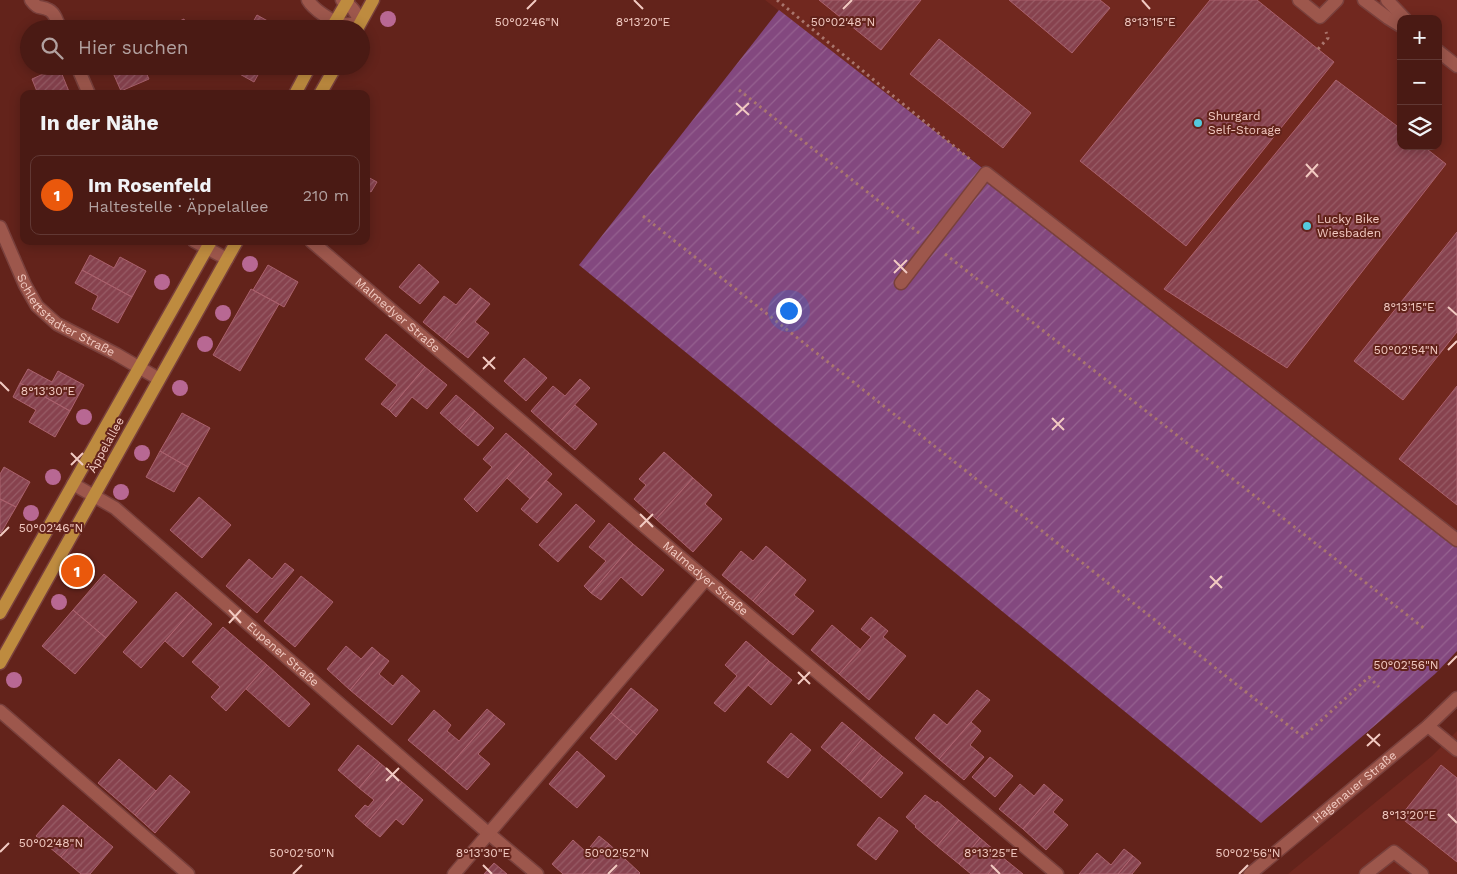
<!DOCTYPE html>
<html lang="de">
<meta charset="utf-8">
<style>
body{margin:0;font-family:"Work Sans",sans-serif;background:#51231d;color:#f1f3f6}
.controls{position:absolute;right:15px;top:15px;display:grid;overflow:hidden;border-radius:10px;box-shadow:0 2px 12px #0003}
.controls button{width:45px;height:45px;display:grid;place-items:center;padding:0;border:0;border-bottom:1px solid #613834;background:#4a1a14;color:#f1f3f6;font:25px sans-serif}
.you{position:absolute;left:788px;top:310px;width:18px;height:18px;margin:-12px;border:4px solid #fff;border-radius:50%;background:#1a73e8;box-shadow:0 0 0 8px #1a73e833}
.badge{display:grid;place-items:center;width:32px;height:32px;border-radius:50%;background:#ea580c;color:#fff;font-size:16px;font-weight:700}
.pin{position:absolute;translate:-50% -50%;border:2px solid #fff;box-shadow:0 1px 5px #0006}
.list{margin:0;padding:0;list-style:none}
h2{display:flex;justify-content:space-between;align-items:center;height:65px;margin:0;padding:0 20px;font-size:21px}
h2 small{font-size:16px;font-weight:400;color:#b2a1a0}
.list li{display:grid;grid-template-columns:32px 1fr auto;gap:15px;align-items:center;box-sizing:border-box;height:80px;margin:0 10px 10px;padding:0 10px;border:1px solid #613834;border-radius:10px}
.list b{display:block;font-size:19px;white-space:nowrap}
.list p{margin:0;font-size:16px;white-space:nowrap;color:#b2a1a0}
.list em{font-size:16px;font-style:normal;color:#b2a1a0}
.icon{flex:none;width:28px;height:28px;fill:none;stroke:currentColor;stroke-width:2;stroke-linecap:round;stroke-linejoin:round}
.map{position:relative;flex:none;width:1457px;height:874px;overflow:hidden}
.search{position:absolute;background:#4a1a14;box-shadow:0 2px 12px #0003;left:20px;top:20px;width:350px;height:55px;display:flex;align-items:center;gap:12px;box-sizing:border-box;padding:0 18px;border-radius:28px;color:#b2a1a0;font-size:19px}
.panel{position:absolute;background:#4a1a14;box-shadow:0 2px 12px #0003;left:20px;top:90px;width:350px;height:155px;border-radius:10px}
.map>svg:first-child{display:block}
</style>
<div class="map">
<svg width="1457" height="874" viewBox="0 0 1457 874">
<defs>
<pattern id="garden-furrows" width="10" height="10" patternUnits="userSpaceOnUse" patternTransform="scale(1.25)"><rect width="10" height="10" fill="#83487f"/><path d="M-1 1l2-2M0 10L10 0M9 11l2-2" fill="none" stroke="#956190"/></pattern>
<pattern id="building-hatch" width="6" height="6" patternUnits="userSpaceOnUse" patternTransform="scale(1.25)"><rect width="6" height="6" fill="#87424e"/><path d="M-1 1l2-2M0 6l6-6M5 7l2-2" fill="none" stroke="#985c66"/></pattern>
</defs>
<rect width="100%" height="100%" fill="#63231b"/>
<!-- built -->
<path fill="#71281f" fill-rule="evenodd" d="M765,0H1457V537L1018,195ZM1401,19H1438V146H1401Z
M1457,731V874H1288L1432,756Z"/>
<!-- garden -->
<path fill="url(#garden-furrows)" d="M779,10L1457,537V651L1435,674L1261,823L579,265Z"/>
<!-- building -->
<path fill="url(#building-hatch)" stroke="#aa616d" d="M819,0H921L881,50Z
M1009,0H1100L1110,8L1072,53Z
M1210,0H1257L1334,62L1186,246L1080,161Z
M257,15L282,29H249Z
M184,19L188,28L187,29H162Z
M227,21L240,29H222Z
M939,39L1031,113L1003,148L910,74Z
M110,66H143L149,79L121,91Z
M228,66H263L254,82L227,67Z
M59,67L70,94H38L32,79Z
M1336,80L1401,129V146H1423L1446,164L1287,368L1164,289Z
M366,176L377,182L371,192L366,189Z
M1457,232V332L1403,400L1354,361Z
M90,255L114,268L120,257L146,271L132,297L82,270Z
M419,264L439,282L420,304L399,287Z
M268,265L298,282L284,307L253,290Z
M82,270L132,297L118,323L92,309L98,296L75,283Z
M470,288L481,297L445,340L423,322L444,296L456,305Z
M251,289L279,304L240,371L213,355Z
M481,297L490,304L475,322L489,333L468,358L445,340Z
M386,334L425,367L389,410L381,404L397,385L365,359Z
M524,358L547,378L526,401L504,381Z
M425,367L447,385L427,409L412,397L396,417L389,410Z
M28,369L52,382L58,371L84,385L70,411L20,383Z
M580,379L590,388L552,430L531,411L553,386L565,396Z
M20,383L70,411L55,437L29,422L36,410L13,397Z
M1457,386V505L1399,459Z
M456,395L475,411L459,430L440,413Z
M575,405L597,424L575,450L552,430Z
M475,411L494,428L478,446L459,430Z
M182,413L210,428L188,467L160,451Z
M506,433L529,453L477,512L464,499L492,467L483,459Z
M160,451L188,467L174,492L146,477Z
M664,452L693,478L656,519L634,499L646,485L639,479Z
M529,453L552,474L530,499L507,478Z
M4,467L30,482L16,507L0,499V474Z
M693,478L712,495L705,504L722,519L693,552L656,519Z
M546,480L562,494L537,523L521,509Z
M199,497L231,525L202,558L170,530Z
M0,499L16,507L1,533L0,532Z
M576,504L595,521L558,562L539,545Z
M609,523L633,544L591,593L584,586L606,561L589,547Z
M633,544L664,570L642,596L621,577L601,600L591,593Z
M766,546L786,563L753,601L722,575L741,551L753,561Z
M249,559L272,579L285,563L294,570L257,613L226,586Z
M786,563L806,580L794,595L814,611L793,635L753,601Z
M104,574L137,602L106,638L73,610Z
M301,576L333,602L295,647L264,621Z
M176,592L194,608L141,668L123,652Z
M194,608L212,624L183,657L165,641Z
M73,610L106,638L75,674L42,646Z
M871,617L888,631L883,637L906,656L869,700L839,674L871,637L861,629Z
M832,625L861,650L839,674L811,650Z
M223,627L267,665L226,711L211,697L220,687L192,662Z
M746,641L769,661L725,712L714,703L737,676L725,665Z
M346,646L361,659L372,647L380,654L350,690L327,669Z
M380,654L389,661L379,674L393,686L402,675L420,691L392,725L350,690Z
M769,661L792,680L771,705L748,685Z
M267,665L310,704L289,727L246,689Z
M631,688L658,710L637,735L611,713Z
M977,690L990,700L939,759L915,738L934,714L947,725Z
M487,709L494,715L445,771L408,740L434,710L451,725L447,731L459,741Z
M611,713L637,735L616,760L590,738Z
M494,715L505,724L478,754L490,764L467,790L445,771Z
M842,722L862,739L841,764L821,747Z
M971,722L981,731L970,745L984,757L964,780L939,759Z
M791,733L811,750L788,778L767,762Z
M862,739L882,756L861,781L841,764Z
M358,745L380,763L359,788L338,770Z
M577,751L605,776L577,808L549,784Z
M882,756L903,773L881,798L861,781Z
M990,757L1013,776L995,797L972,777Z
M119,759L156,791L135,815L98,783Z
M380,763L402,782L365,825L355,816L365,805L368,807L374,800L359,788Z
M1441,765L1457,778V862L1400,817Z
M170,775L190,792L155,833L135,815Z
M402,782L423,800L403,825L396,819L380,837L365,825Z
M1020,784L1034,796L1044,784L1054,793L1023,829L999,809Z
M1054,793L1063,800L1053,812L1068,825L1046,850L1023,829Z
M925,795L936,803L937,801L959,820L937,846L915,827L916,826L906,817Z
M63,805L88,826L61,857L36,836Z
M879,817L898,831L876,860L857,845Z
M959,820L980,838L959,864L937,846Z
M88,826L113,847L90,874H81L61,857Z
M599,836L609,844L582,874H563L552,864L573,840L586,852Z
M980,838L1002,857L988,874H971L959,864Z
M609,844L640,873L639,874H582Z
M1124,849L1133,856L1118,874H1079L1097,853L1111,865Z
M1133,856L1141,863L1132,874H1118Z
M1002,857L1023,874H988Z
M494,863L507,874H484Z"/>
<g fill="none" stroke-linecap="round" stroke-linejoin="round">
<defs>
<g id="minor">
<path d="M31,0C39,11 40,5 49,10C55,13 58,23 60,29"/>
<path d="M308,0C313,9 333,23 344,24C350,25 355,23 360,22C356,12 352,6 342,0"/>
<path d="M1299,0L1320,17L1337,0"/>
<path d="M1364,0L1388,18L1401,26"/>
<path d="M1387,0L1405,19"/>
<path d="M1438,51L1457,66"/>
<path d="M77,66L89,94"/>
<path id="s1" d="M0,227L25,285L37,306L57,324L116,354L159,379"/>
<path d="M194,241L227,259"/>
<path id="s2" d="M311,241L706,579L1057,874"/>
<path d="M901,283L986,173L1457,540"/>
<path id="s3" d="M73,484L115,508L488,833L537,874"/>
<path d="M0,711L188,874"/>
<path d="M1428,726L1457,750"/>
<path d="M454,874L706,579"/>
<path id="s4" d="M1250,874L1428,726L1457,698"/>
<path d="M1366,874L1394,852L1422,874"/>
</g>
<path id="major" d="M331,29L348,0
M357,29L373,0
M295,94L310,66
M320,94L336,66
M0,613L211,241
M0,663L237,241"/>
</defs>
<!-- minor casing -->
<use href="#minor" stroke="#79403c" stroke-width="15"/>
<!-- major casing -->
<use href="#major" stroke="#79403c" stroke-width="15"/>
<!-- path -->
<path stroke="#aa766e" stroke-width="3" stroke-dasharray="2.5 4" stroke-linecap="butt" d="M777,0L972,161
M1318,49L1328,38L1326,32
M739,90L919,233
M643,216L1303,737L1369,677L1379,687
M945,254L1425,629"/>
<!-- minor -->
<use href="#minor" stroke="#9d574c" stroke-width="12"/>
<!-- major -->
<use href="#major" stroke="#be8b3f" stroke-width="12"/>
</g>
<!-- trees -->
<g fill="#b86893">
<circle cx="388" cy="19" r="8"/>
<circle cx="250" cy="264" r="8"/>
<circle cx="162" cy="282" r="8"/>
<circle cx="223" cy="313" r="8"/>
<circle cx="205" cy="344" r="8"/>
<circle cx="180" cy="388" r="8"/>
<circle cx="84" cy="417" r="8"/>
<circle cx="142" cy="453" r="8"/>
<circle cx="53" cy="477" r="8"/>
<circle cx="121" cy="492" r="8"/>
<circle cx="31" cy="513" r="8"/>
<circle cx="59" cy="602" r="8"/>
<circle cx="14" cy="680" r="8"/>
</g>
<!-- ticks -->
<path fill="none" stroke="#f2cac2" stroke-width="2" d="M634,0L643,9M1142,0L1150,9M527,9L536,0M843,9L852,0M736,103L749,115M736,115L749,103M1306,164L1318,177M1306,177L1318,164M894,260L907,273M894,273L907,260M1448,307L1457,315M1448,350L1457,341M483,357L495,369M483,369L495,357M0,382L9,391M1052,418L1064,430M1052,430L1064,418M71,453L83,465M71,465L83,453M640,514L653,527M640,527L653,514M0,536L9,527M1210,576L1222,588M1210,588L1222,576M229,610L241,623M229,623L241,610M1448,665L1457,656M798,672L810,684M798,684L810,672M1367,734L1380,746M1367,746L1380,734M386,768L399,781M386,781L399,768M1448,814L1457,823M0,852L9,843M483,865L492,874M991,865L1000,874M293,874L302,865M608,874L617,865M1239,874L1248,865"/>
<!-- markers -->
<g fill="#54cadd" stroke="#63231b" stroke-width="2">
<circle cx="1198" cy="123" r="5"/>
<circle cx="1307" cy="226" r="5"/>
</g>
<g text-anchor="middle" stroke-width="4" stroke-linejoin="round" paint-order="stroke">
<!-- poi labels -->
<g font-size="12" fill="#f2cac2" stroke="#63231b" text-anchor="start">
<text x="1208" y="120">Shurgard<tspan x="1208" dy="14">Self-Storage</tspan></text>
<text x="1317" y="223">Lucky Bike<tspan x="1317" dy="14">Wiesbaden</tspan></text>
</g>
<!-- street labels -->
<g font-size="12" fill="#f2cac2" stroke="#63231b">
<text dy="4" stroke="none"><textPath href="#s1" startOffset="115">Schlettstadter Straße</textPath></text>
<text dy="4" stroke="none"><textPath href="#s2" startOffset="114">Malmedyer Straße</textPath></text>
<text transform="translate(106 445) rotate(-61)" y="4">Äppelallee</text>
<text dy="4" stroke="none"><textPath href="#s2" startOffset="519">Malmedyer Straße</textPath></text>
<text dy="4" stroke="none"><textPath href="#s3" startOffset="271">Eupener Straße</textPath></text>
<text dy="4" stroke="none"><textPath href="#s4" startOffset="136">Hagenauer Straße</textPath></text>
</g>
</g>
<g font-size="12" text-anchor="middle" fill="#f2cac2" stroke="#63231b" stroke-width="4" stroke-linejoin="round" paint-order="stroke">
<text x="527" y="26">50°02'46"N</text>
<text x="643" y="26">8°13'20"E</text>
<text x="843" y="26">50°02'48"N</text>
<text x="1150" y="26">8°13'15"E</text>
<text x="1409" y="311">8°13'15"E</text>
<text x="1406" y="354">50°02'54"N</text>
<text x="48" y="395">8°13'30"E</text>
<text x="51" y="532">50°02'46"N</text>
<text x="1406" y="669">50°02'56"N</text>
<text x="1409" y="819">8°13'20"E</text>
<text x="51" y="847">50°02'48"N</text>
<text x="302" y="857">50°02'50"N</text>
<text x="617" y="857">50°02'52"N</text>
<text x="1248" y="857">50°02'56"N</text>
<text x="483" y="857">8°13'30"E</text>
<text x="991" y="857">8°13'25"E</text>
</g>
</svg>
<div class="controls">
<button>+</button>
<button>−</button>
<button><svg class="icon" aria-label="layers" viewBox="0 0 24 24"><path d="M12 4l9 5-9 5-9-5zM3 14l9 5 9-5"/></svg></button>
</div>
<div class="you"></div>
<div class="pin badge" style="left:77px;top:571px">1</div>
<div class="search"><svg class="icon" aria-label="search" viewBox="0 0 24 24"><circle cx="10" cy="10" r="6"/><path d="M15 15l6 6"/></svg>Hier suchen</div>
<section class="panel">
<h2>In der Nähe<small></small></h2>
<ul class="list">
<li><span class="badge">1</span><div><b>Im Rosenfeld</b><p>Haltestelle · Äppelallee</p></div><em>210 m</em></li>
</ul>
</section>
</div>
